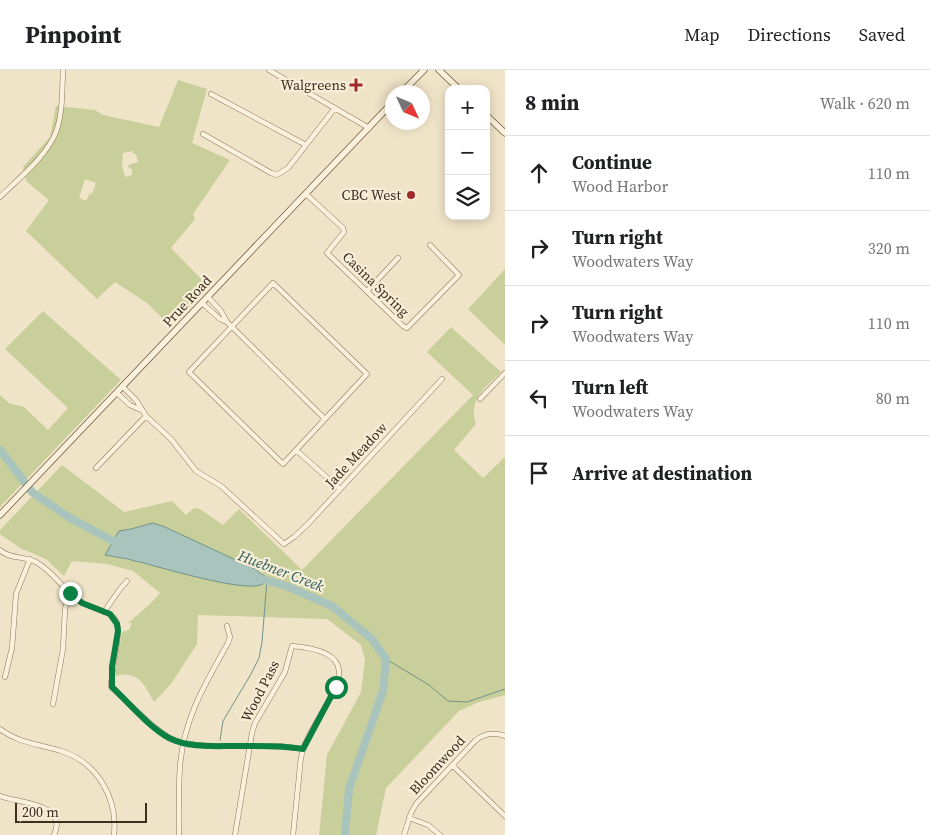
<!DOCTYPE html>
<meta charset="utf-8">
<style>
body{margin:0;font-family:"Source Serif 4",serif;background:#f6f6f6;color:#202124}
.controls{position:absolute;right:15px;top:15px;display:grid;overflow:hidden;border-radius:10px;box-shadow:0 2px 12px #0003}
.controls button{width:45px;height:45px;display:grid;place-items:center;padding:0;border:0;border-bottom:1px solid #e0e0e0;background:#fff;color:#202124;font:25px sans-serif}
.compass{position:absolute;left:385px;top:15px;width:45px;height:45px;border-radius:50%;background:#fff;box-shadow:0 2px 12px #0003;rotate:134deg}
.scale{position:absolute;left:15px;bottom:12px;width:132px;box-sizing:border-box;padding-left:5px;border:2px solid #3d2e20;border-top:0;font-size:14px;line-height:18px;white-space:nowrap;color:#3d2e20;-webkit-text-stroke:4px #f7eed8;paint-order:stroke}
.stop{position:absolute;width:15px;height:15px;margin:-11px;border:4px solid #0b8043;border-radius:50%;background:#fff}
.stop.end{background:#0b8043;border-color:#fff;box-shadow:0 1px 5px #0008}
.list{margin:0;padding:0;list-style:none}
h2{display:flex;justify-content:space-between;align-items:center;height:65px;margin:0;padding:0 20px;font-size:21px}
h2 small{font-size:16px;font-weight:400;color:#757577}
.list li{display:grid;grid-template-columns:32px 1fr auto;gap:15px;align-items:center;box-sizing:border-box;height:75px;padding:0 20px;border-top:1px solid #e0e0e0}
.list b{display:block;font-size:19px;white-space:nowrap}
.list p{margin:0;font-size:16px;white-space:nowrap;color:#757577}
.list em{font-size:16px;font-style:normal;color:#757577}
.icon{flex:none;width:28px;height:28px;fill:none;stroke:currentColor;stroke-width:2;stroke-linecap:round;stroke-linejoin:round}
.map{position:relative;flex:none;width:505px;height:765px;overflow:hidden}
header{display:flex;align-items:center;gap:30px;box-sizing:border-box;height:70px;padding:0 25px;background:#fff;border-bottom:1px solid #e0e0e0}
header strong{font-size:24px}
nav{display:flex;gap:28px;margin-inline-start:auto;font-size:18px}
main{display:flex}
aside{flex:1;background:#fff}
.map>svg:first-child{display:block}
</style>
<header>
<strong>Pinpoint</strong>
<nav><a>Map</a><a>Directions</a><a>Saved</a></nav>
</header>
<main>
<div class="map">
<svg width="505" height="765" viewBox="0 0 505 765">
<rect width="100%" height="100%" fill="#f0e4c8"/>
<!-- green -->
<path fill="#c9cf9b" fill-rule="evenodd" d="M178,10L207,19L192,73L230,90L193,144L195,149L171,178L209,217L171,257L147,233L115,212L97,229L26,161L49,130L26,111L23,97L50,67L56,36L95,40L103,45L159,57ZM133,81V84H136L138,92L128,95L129,98L132,99V105L125,107L122,96L123,83ZM85,109L96,113L92,124L90,123L86,131L79,128Z
M505,199V275L468,239Z
M43,241L121,310L0,437V325L9,333L24,337L48,360L68,338L5,279Z
M451,257L501,302C485,318 468,329 476,354L454,380L483,408L505,387V625L479,632L459,641L386,718L376,765H319L327,685L361,622L365,590L361,575L327,549L198,545L197,574L171,614L154,632C144,614 138,600 115,606L122,562L129,560L132,553H128L149,535L160,523L133,501L107,494L72,491L64,506L46,489L20,478L0,464V460L62,395L124,442L172,431L186,445L194,438L200,439L223,455L239,439L302,500L473,325L427,282ZM153,453L165,457L263,503L246,516C198,509 153,494 105,485L119,461L131,459Z"/>
<!-- water -->
<path fill="#a9c4bc" stroke="#6f938a" d="M153,453L165,457L253,498L266,507L263,514C246,524 158,496 135,491C125,488 115,487 105,485L119,461L131,459Z"/>
<g fill="none" stroke-linecap="round" stroke-linejoin="round">
<!-- stream -->
<path stroke="#6f938a" stroke-width="1" d="M386,589L429,615L448,631L467,632L505,619
M220,670L223,651L251,604L259,588L262,572L267,510"/>
<!-- river -->
<path stroke="#a9c4bc" stroke-width="8" d="M0,380L32,422L70,448L113,471L122,472
M255,507L286,516L332,536L372,569L386,589L383,621L349,719L345,765"/>
<defs>
<path id="street" d="M269,0L369,58
M211,24L306,75
M203,64L271,103L277,105L288,98L335,38
M306,124L343,158L344,162L327,183L403,256L407,258L459,205L430,175
M0,127C18,109 47,86 56,62C63,43 62,20 63,0
M273,213L367,304L283,394L189,302Z
M367,221L398,188
M208,227L221,241L227,252
M202,233L220,249L227,252L325,349
M123,317L136,330L146,346L171,369L196,401L221,416L284,474L294,467L308,454L442,309
M117,323L130,335L141,340
M480,329L505,303
M296,380L340,419
M96,398L146,346
M0,480C9,489 25,486 36,492C54,502 64,521 81,532C92,539 112,540 117,553C121,565 111,601 111,617L153,656L168,667L176,671L190,674L207,676H280L303,679
M104,542L120,519L127,511
M5,607L12,578L16,524L30,489
M53,634L63,579L65,539L70,523
M0,659C18,673 39,674 61,681C97,692 118,728 114,765
M452,695L505,746
M0,726C18,733 69,733 54,765
M409,748L428,755L440,765
M179,765C180,742 178,719 180,696C184,648 205,614 228,573L230,567L227,556
M235,765L252,663L255,653L285,602L292,576C381,583 319,635 304,677C300,686 300,697 299,707C297,727 295,746 293,765
M404,765L411,743L416,734L475,671C484,663 494,662 505,666"/>
<path id="secondary" d="M439,0L459,19
M402,22L424,0
M486,45L505,63
M0,445L392,33"/>
</defs>
<!-- street casing -->
<use href="#street" stroke="#8d765c" stroke-width="5.5"/>
<!-- secondary casing -->
<use href="#secondary" stroke="#6f573f" stroke-width="7"/>
<!-- street -->
<use href="#street" stroke="#faf1dc" stroke-width="4.5"/>
<!-- secondary -->
<use href="#secondary" stroke="#faf1dc" stroke-width="5.5"/>
</g>
<g fill="none" stroke-linecap="round" stroke-linejoin="round">
<!-- route -->
<path stroke="#0b8043" stroke-width="6" d="M70,523L82,533L110,544L117,554L118,561L112,597V617C129,633 149,657 169,668C189,678 213,676 234,676C257,676 280,675 303,679L336,617"/>
</g>
<!-- markers -->
<g fill="#9e2a2b" stroke="#f7eed8" stroke-width="2">
<path d="M353.5 7.5h5v5h5v5h-5v5h-5v-5h-5v-5h5z"/>
<circle cx="411" cy="125" r="5"/>
</g>
<g text-anchor="middle" stroke-width="4.5" stroke-linejoin="round" paint-order="stroke">
<!-- poi labels -->
<g font-size="14" fill="#3d2e20" stroke="#f7eed8" text-anchor="end">
<text x="346" y="20">Walgreens</text>
<text x="401" y="130">CBC West</text>
</g>
<!-- street labels -->
<g font-size="14" fill="#3d2e20" stroke="#f7eed8">
<text transform="translate(376 214) rotate(44)" y="5">Casina Spring</text>
<text transform="translate(187 231) rotate(-47)" y="5">Prue Road</text>
<text transform="translate(356 385) rotate(-47)" y="5">Jade Meadow</text>
<text transform="translate(260 621) rotate(-63)" y="5">Wood Pass</text>
<text transform="translate(437 695) rotate(-47)" y="5">Bloomwood</text>
</g>
<!-- water labels -->
<g font-size="15" font-style="italic" fill="#2f5d5a" stroke="#f7eed8">
<text transform="translate(281 501) rotate(21)" y="5">Huebner Creek</text>
</g>
</g>
</svg>
<div class="controls">
<button>+</button>
<button>−</button>
<button><svg class="icon" aria-label="layers" viewBox="0 0 24 24"><path d="M12 4l9 5-9 5-9-5zM3 14l9 5 9-5"/></svg></button>
</div>
<svg class="compass" viewBox="-18 -18 36 36"><path d="M0-13l5 13h-10z" fill="#e53935"/><path d="M0 13l5-13h-10z" fill="#757577"/></svg>
<div class="scale">200 m</div>
<div class="stop" style="left:336px;top:617px"></div>
<div class="stop end" style="left:70px;top:523px"></div>
</div>
<aside>
<h2>8 min<small>Walk · 620 m</small></h2>
<ul class="list">
<li><svg class="icon" aria-label="ahead" viewBox="0 0 24 24"><path d="M12 20V5M6 11l6-6 6 6"/></svg><div><b>Continue</b><p>Wood Harbor</p></div><em>110 m</em></li>
<li><svg class="icon" aria-label="right" viewBox="0 0 24 24"><path d="M7 20v-9h11M14 6l5 5-5 5"/></svg><div><b>Turn right</b><p>Woodwaters Way</p></div><em>320 m</em></li>
<li><svg class="icon" aria-label="right" viewBox="0 0 24 24"><path d="M7 20v-9h11M14 6l5 5-5 5"/></svg><div><b>Turn right</b><p>Woodwaters Way</p></div><em>110 m</em></li>
<li><svg class="icon" aria-label="left" viewBox="0 0 24 24"><path d="M17 20v-9H6M10 6l-5 5 5 5"/></svg><div><b>Turn left</b><p>Woodwaters Way</p></div><em>80 m</em></li>
<li><svg class="icon" aria-label="arrive" viewBox="0 0 24 24"><path d="M6 21V4h12l-3 4 3 4H6"/></svg><div><b>Arrive at destination</b></div></li>
</ul>
</aside>
</main>
